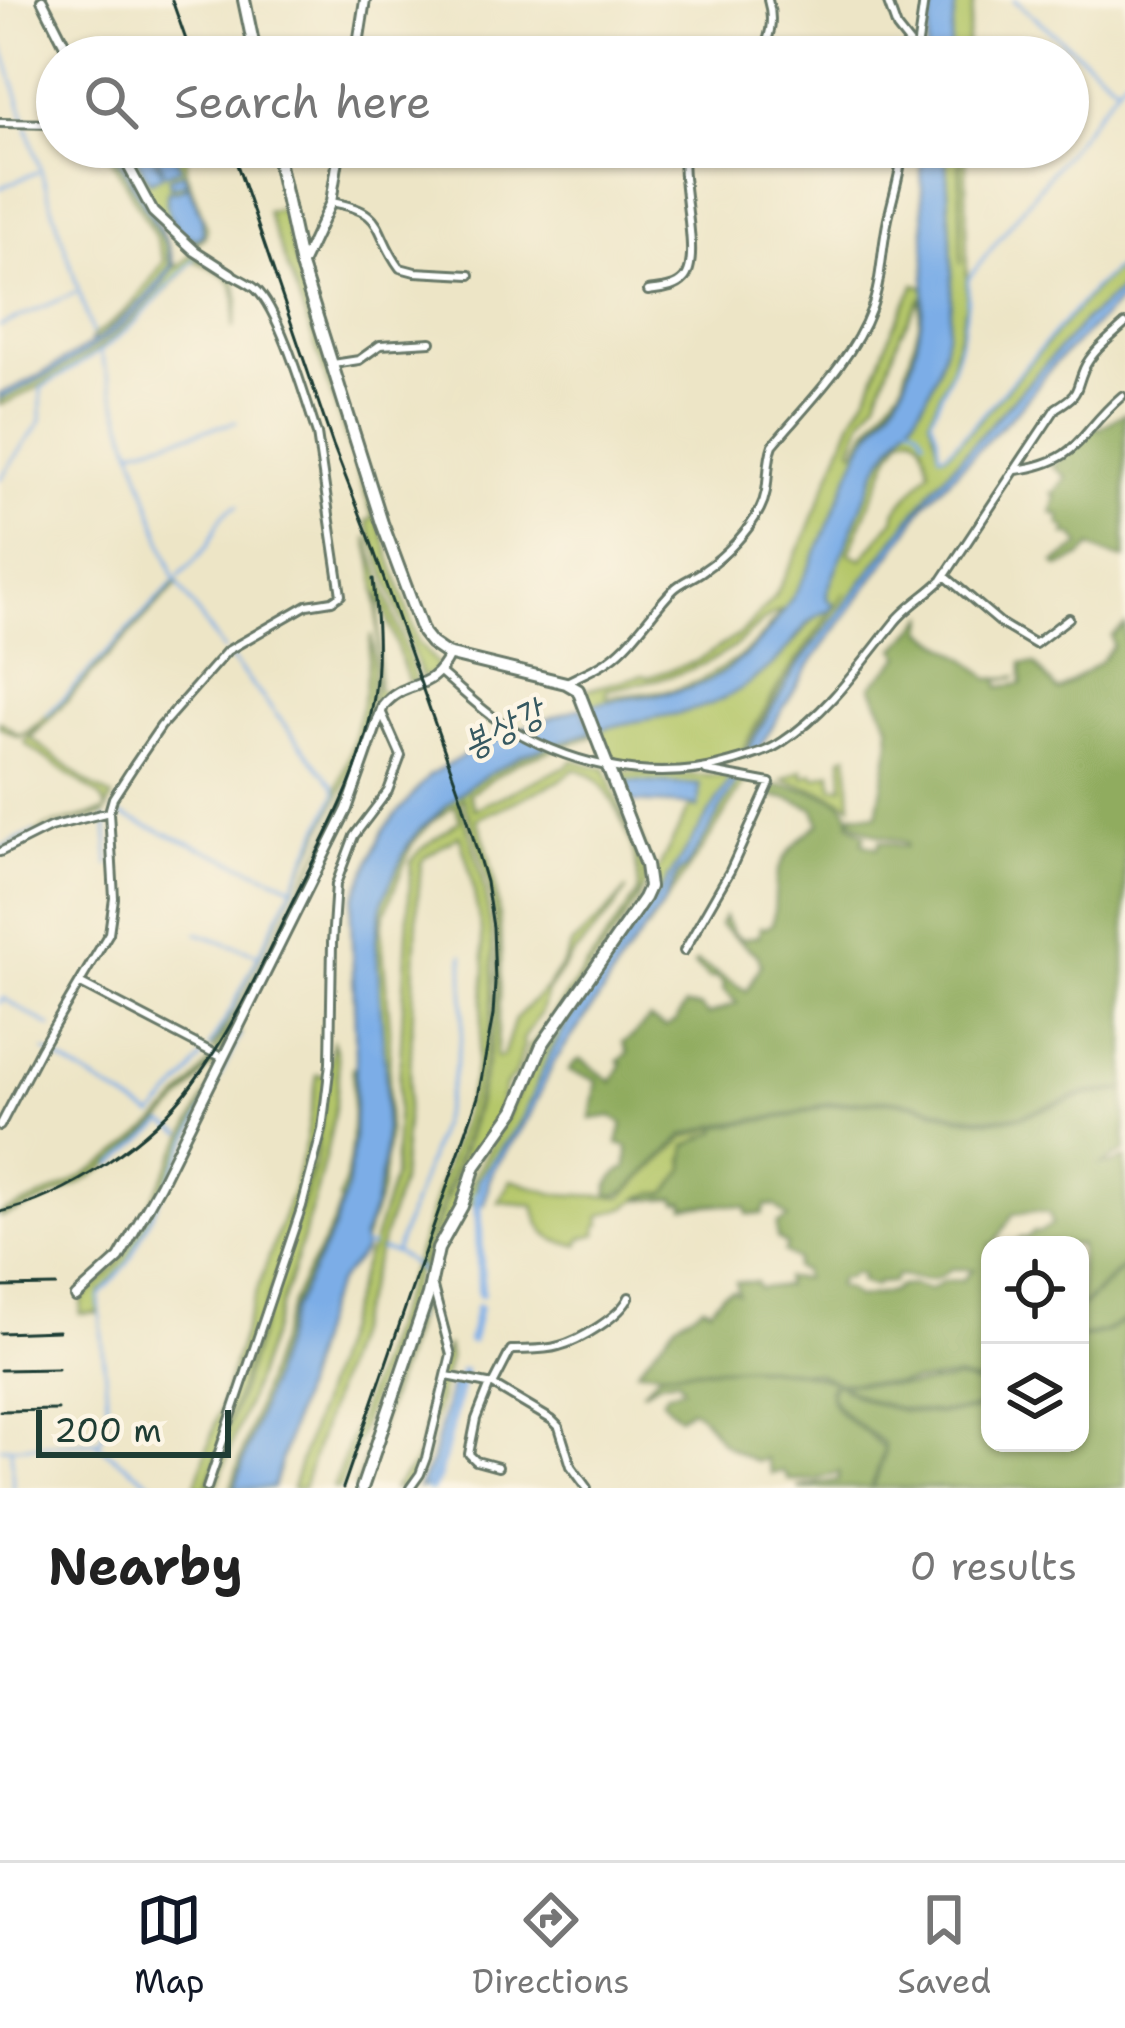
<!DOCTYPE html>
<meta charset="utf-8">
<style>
body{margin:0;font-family:"Shantell Sans","Poor Story",sans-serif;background:#f2f2f2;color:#222}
.controls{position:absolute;right:36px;bottom:36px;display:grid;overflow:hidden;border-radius:24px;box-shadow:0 3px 9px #0004}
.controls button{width:108px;height:108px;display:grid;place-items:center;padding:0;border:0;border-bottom:3px solid #e0e0e0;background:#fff;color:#222;font:60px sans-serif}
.scale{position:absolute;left:36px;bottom:30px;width:195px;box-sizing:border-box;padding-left:12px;border:6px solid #1f3d34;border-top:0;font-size:33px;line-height:42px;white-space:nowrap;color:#1f3d34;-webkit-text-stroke:9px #fcf5e5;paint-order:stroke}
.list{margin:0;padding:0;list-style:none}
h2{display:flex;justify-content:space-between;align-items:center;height:156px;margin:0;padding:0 48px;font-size:51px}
h2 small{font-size:39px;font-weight:400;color:#767676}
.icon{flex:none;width:66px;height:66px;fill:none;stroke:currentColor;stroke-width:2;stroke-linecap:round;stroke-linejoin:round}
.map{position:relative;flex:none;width:1125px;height:1488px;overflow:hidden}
.search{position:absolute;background:#fff;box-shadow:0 3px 9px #0004;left:36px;right:36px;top:36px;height:132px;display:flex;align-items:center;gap:30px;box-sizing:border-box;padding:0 42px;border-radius:66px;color:#767676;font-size:45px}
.sheet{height:372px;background:#fff}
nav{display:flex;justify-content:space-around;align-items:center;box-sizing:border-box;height:168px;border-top:3px solid #e0e0e0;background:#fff;font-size:33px;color:#767676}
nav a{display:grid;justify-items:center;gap:6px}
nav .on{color:#111827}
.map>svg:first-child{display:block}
</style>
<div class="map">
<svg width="1125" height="1488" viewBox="0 0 1125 1488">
<rect width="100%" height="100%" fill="#fcf5e5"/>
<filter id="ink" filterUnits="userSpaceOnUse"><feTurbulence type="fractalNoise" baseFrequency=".00833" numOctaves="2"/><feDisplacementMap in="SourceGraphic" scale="24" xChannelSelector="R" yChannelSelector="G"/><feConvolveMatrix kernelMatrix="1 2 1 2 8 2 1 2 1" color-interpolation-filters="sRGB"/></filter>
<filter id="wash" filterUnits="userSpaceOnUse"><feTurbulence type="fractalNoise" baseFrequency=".004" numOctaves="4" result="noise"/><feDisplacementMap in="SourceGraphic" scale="48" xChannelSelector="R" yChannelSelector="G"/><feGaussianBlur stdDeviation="2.7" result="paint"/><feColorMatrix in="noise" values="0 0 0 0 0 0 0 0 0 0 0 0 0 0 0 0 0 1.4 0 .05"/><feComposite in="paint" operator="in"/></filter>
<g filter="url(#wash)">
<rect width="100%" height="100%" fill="#ede5c6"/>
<!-- green -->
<path fill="#b5c76a" stroke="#6a824f" stroke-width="3" fill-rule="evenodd" d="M956,0H974L965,57H949Z
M105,147H111L166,245L171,265L150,294L93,343L94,335C125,316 144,290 164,261L155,236Z
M120,147H136L134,151L148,179L180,168L171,147H181L187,159L185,170L207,228L205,236L195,245L156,210ZM183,173L202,235L196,239C175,232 167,214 167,193L186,187L185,183L171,186L169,178Z
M945,147H959L961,265V147H966L967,301L951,368L930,418L940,454H946L968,433L1093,291L1114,271L1125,266V286L1086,319L934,487L795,670L746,753L743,755L780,688L845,593L778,686L738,757C708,764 637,781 612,757C605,750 602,740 597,731C640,716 685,719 726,697C744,688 765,672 780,658C800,637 808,621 833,604L827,599V592L875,473C890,442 917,419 931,387C964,314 949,224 945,147ZM913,433L922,441L930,470L896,510L894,519L862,559L849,553L891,454L903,436Z
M282,208L297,269L418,643L437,663L436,671L422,678L367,521L373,518L311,332L267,212Z
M192,253L235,280L239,301L233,329C239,286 237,277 193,260C140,324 77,373 0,405V399C51,376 156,317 174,263L178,267Z
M915,284L925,287C919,343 911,385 872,428C834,513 790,650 698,686C664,699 624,700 588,706L582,691L643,675L648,677L695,662L742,633L775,596L805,538L853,418L869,391L892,330ZM921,297L919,325L902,385L867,430L855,451L852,448L863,419L877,399L901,332ZM782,610L758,641L737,659L700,681L674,690L607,697V690C649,681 690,675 728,651C747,639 762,617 782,610Z
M367,537L416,681L409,683L379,593L378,689L385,693L379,702L351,790L221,1052L215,1051C243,1004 267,954 292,905C311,867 333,830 349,790C380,712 387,619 367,537Z
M176,582L178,583L31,738L88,783L112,797L104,815L50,826L0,851L49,826L106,811L104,802L99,796L26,744L25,741L43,720L31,731L19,737L0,727V721L19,735L27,732L48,715Z
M371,635C380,678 361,738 346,782L221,1034L211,1050L296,882L336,794L353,744L365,690Z
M592,732L594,736L520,761L469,793L475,809L568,765L573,760L605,769L644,869L645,884L638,899L539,1043L514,1100L473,1160L458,1203L434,1250L428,1284L359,1488H355L412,1319H415L413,1317L424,1282L422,1269C465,1145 516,1029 491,895C484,862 473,829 463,798L459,802C479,860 495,920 493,982C491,1082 450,1175 419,1267L414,1264L463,1115L474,1078L481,1035L485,968L481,929L469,867L459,835L425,857L421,863L418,896L410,1072L401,1182L303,1488H292L367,1254L371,1250L394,1176L411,862L421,849L460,821L455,805L430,823L412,844L384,915L381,931L390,1029L388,1138L381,1193L364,1241V1251L363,1238L374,1207L384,1158L386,1103L376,939L383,900L403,855L418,831L470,785L522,755ZM575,769C582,771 587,772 593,777C617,795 644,865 637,894L529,1049L515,1087L499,1116L498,1111L505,1086L514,1076L524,1045L523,1040L541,1012L546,993L570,958L615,908L627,889L602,917L572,944L564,962L547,987L515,1019L503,1056L496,1058C502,974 508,900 477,819L559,781Z
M848,755L851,805L827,793L783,780L802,770L804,777L812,773L816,778L831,772L833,787H843L842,757Z
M625,772L732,777L660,892L562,1033L548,1058L522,1119L479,1180L476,1195L478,1204L468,1203L469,1187L535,1064L651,888L615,774ZM627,782L700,785L694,807L692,805L687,812L658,870L652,871L629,805Z
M739,777L746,779L709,839L646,930C675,878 708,829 739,777Z
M239,1032L241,1033L127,1263L100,1293L98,1313L80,1314L82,1300L119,1263Z
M333,1042C364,1104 243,1411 216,1488H209L315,1165Z
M213,1057L217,1062L215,1067L210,1066C152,1141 92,1188 0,1217V1213C88,1183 160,1133 213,1057Z
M353,1067H356L354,1139L347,1188L341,1211L292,1311L235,1488H231C252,1426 268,1362 293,1301C307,1266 331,1237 341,1201L339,1199C356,1158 352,1110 353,1067Z
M317,1075L327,1076L309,1175L206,1488H195L254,1299L293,1190L306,1142Z
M719,1127L718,1132L699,1139L684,1157L685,1169L668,1192L643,1196L626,1207L600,1216L601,1224L597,1226V1234L582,1238L579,1245C550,1243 540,1234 534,1205L498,1202L511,1180L555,1194L622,1197L685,1138Z
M412,1268L417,1271L408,1299L340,1488H333Z
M447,1345L449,1358L422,1467L408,1488H393L413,1466L421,1448L433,1393V1373L438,1357L444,1355Z"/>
<!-- forest -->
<path fill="#90ac5e" stroke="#587449" stroke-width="3" fill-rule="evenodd" d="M1125,413V559C1116,557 1098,551 1091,546L1082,556L1059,567L1055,563L1081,545L1073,535H1065L1067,529L1060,525V515L1052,513L1056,496L1052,493L1057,490L1067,477L1052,466L1082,443L1094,425L1099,429Z
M926,617L924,631L969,661L989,679L1017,677L998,680L999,687L1022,684V663L1035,664L1058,691L1100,662L1113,646L1111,636L1125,625V1089L1088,1092L1021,1115L990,1118L956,1114L917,1103L887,1099L827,1103L792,1114L718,1125L684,1135L627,1190L616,1195H608C606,1183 617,1171 627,1168L628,1147L618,1144L623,1124L612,1116L591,1119L597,1080L569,1071L574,1063L581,1059L612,1082L622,1063L619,1061L628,1053L623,1042L634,1035L649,1019L665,1027L675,1022L685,1006L700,1007L708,1015L737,1003L723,990L724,984L715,977L710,979L694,965L697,962L747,991L761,965L758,956L720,925L724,917L734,934L742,939L759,936L760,927L766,928L772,924C776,908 774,891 777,875C782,855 804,835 820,823L813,808L790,799L767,796L771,787C785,784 832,794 843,805C849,810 849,817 850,824L865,835L862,843L878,848L880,841L906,847L907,843C886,837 869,834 852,821V814L877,815L890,741L889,724L871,686L901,656L896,649Z
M1125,1091V1151L1102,1164H1112L1125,1158V1264L1080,1307V1245H1012L1021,1238L1025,1239L1034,1232L1038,1233L1052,1225L1049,1213L1035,1211L1013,1214L994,1245H990V1377L976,1382L958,1377L899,1383L838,1382L816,1373L761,1366L659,1371L637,1370L677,1322L703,1306L710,1309L723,1293L732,1290L738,1293L736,1282H756L759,1288L785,1286V1278L804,1279L803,1271L795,1268L797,1260L784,1252L787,1245L777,1238V1224L788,1218L776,1206L766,1205L762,1214H747L746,1207L721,1204L685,1207V1202H677L676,1198L639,1200L655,1192L664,1194L668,1192L685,1169L686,1146L717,1132L719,1127L792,1116L827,1106L887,1101L916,1105L956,1117L990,1121L1021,1117L1088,1095ZM950,1269H973L963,1280L944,1281L929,1290L912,1285L900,1286L891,1292L857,1298L846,1289L837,1287L840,1278H847L853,1273L862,1275L860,1282L875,1287L877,1283L893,1282L896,1276C919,1276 930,1288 950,1269Z
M1125,1267V1320L1104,1331L1080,1337V1310Z
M1125,1322V1488H873L885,1454L884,1444C865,1426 842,1420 831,1393L834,1385L837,1384C877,1414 943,1421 990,1406V1443H1080V1339L1105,1333Z
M748,1367L798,1372L835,1382L829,1388C832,1422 867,1426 884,1450L871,1488H798L838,1480L839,1472L816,1480H788L783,1471L771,1474L766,1458L757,1462C745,1456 729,1450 720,1440C708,1426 709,1419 691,1409L679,1417L662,1400L667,1393L683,1388L678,1379L659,1382L642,1392L660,1373L666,1372Z
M990,1379V1404C945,1418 879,1413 841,1383L910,1386L958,1380L976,1384Z"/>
<!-- water -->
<path fill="#7cade7" stroke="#4e758e" stroke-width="3" d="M933,0H956L949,57H926Z
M111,147H115C132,179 170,235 174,267C136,328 64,370 0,399V394L38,376L91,344V340L94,342C124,321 150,295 171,265L166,245Z
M136,147H148L161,171L163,169L153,147H171L181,168L167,174L162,173V176L149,181L133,151Z
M921,147H945C949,224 964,314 931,387C917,419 890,442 875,473L827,592V599L834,604L830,611C804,616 795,644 777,660C765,670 752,681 740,689C696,719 645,714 597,731L588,706C629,693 673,700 712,679C796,633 822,533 859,452C867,434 879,423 891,407C909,382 916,351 921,321C931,264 920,205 921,147Z
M183,173L202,219L203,233L196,239C175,232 163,212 168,191H176L186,187L184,183L170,186L169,178Z
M1125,286V296L1055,363L1021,406L926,503L906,534L808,667L758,750L746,753L795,670L934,487L1086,319Z
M582,707L592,732L522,755L470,785L418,831L409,842L392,879L383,900L376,939L386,1084L384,1158L374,1207L363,1238L364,1251L337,1283L326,1306L273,1488H235L292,1311L334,1229L347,1188L354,1139L356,1055L351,916L354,898L384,829L429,776L470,752L525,727Z
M732,777H739L705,837L685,868L677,874L663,905L621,962L602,994L554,1062L529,1117L494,1169L489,1181L485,1204H478L476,1196L478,1180L522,1119L548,1058L569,1021L660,892Z
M627,781L700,785L698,808L692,805L630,802Z
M452,1379L460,1381L434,1486L418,1488L431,1463Z"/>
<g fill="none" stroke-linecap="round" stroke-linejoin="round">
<!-- stream -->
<path stroke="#7cade7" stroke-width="3" d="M1014,0L1116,85
M0,40L26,121
M1125,77L968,279C970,327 951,374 931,418L937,433L940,454L946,453L967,432L1092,290L1114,270L1125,265
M27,127L92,333
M0,188L37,172
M194,259L137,321L100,352L174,578L223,650
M0,326L75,293
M909,422L919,428L925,438
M134,449L236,422
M0,479L41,421V388L99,352
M178,577C187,567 199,558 207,546C219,529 216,513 238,506
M47,715L173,583
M114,812L293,886
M106,819L109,865
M0,848L34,832
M197,933L257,954
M0,1003L3,998L51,1027
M209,1047L232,1008L295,882L336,794L334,786L228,655
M45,1051L153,1116L185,1081L205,1053
M112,1165L164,1123L182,1133
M365,1247L371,1246
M381,1250L397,1253L422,1272L423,1284L411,1317L414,1319
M395,1252C420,1183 448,1112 461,1039C465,1012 464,982 463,955
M94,1442L101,1440L108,1412L99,1300L101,1294L128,1263L240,1035
M0,1447H11L13,1488
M11,1447L94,1442L158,1488"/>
<!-- canal -->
<path stroke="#7cade7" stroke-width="8" d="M478,1195L481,1294
M471,1340L478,1308
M430,1488L437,1477L463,1372"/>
</g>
</g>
<g filter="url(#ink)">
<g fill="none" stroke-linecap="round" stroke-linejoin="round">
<defs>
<path id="minor" d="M887,0L897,28L916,52
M757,57C771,42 774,19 768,0
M916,57L924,0
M0,123L57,124
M331,202C388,212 372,230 400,268L415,272L470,275
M648,291C660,289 675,289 684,279C703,258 677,180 685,147
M333,364L359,360L380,345L431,342
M1016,470C1082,461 1078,433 1122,396
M945,576L1003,625L1035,644L1069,618
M440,672C459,688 476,705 496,719C564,765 652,786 731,762C748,757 768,752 782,742C829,711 860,665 894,623C906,607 927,595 942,580L1056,408C1082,392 1074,392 1084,369C1092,351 1111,337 1125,324
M569,681C582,674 598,668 610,659C635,641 651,612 673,590C682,581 694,578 704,570C725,556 749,531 760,509C771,488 765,466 773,445C807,404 852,361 871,310C882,281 881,250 888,219C893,195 901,173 903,147
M0,852L50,827L109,812
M684,951L730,871L770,783L706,771
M81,984L223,1058
M0,1126L41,1048L109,933L114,898L109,812L113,798L133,767L161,726L227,651L307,605L332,601L341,595L317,434C306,401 280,311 256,289C249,283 239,279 231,274
M447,1376L493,1385L552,1420L559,1427L571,1466L587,1488
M490,1384L476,1419L469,1454L476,1461L498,1467
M493,1385L511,1350C527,1349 543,1351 559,1346C579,1341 621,1316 629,1297
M207,1488L302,1206L322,1130L330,1063L332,943L336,884L354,836L388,791L401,756L381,711
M410,1488L420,1474L426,1458L451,1355L433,1287"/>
<path id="tertiary" d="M42,0L71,57
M356,57L365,0
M118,147L153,212L195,251L231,274
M302,264L331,202L340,147
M76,1297L119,1258L160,1185L347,809L383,706C407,677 430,695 449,655"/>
<path id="primary" d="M244,0L256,57
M275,147L301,266L382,523L423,633L431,643L447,654L566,683L578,690L646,865L649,887L644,898L542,1045L515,1110L475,1166L462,1206L438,1249L428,1295L362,1488"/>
</defs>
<!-- minor casing -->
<use href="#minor" stroke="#677867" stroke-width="12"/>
<!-- tertiary casing -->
<use href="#tertiary" stroke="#677867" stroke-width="14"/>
<!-- primary casing -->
<use href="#primary" stroke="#677867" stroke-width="16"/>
<!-- minor -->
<use href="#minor" stroke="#fff" stroke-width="6"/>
<!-- tertiary -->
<use href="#tertiary" stroke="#fff" stroke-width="8"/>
<!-- primary -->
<use href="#primary" stroke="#fff" stroke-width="10"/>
<!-- rail -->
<path stroke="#1f3d34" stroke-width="3" d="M172,0L192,57
M231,147L333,445L369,537L463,803L486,882L493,927L495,983L493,1015L478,1097L343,1488
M0,1212C67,1198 153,1138 193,1083C236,1025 266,955 298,891C329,829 364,767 374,697C380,657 377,619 373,579
M0,1287L56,1286
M0,1333L58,1331
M0,1370L58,1369
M0,1411L58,1410"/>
</g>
</g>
<g text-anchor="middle" stroke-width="9" stroke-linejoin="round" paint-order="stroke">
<!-- water labels -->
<g font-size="36" font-style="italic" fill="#365961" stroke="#fcf5e5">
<text transform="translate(502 727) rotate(-26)" y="13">봉상강</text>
</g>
</g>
</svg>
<div class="controls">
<button><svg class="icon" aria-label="locate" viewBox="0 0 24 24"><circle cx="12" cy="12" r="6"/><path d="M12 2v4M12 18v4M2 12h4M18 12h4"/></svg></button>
<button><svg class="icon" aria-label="layers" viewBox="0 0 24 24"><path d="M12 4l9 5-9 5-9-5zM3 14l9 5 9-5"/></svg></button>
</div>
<div class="scale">200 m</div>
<div class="search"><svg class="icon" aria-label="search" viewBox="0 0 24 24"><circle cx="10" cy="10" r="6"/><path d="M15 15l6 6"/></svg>Search here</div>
</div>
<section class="sheet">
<h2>Nearby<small>0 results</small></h2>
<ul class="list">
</ul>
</section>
<nav>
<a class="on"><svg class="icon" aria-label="map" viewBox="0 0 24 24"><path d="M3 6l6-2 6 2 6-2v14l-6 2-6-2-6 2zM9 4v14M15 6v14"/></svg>Map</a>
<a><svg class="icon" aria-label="directions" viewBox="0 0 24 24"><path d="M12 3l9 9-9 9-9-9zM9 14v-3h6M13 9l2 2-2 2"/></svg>Directions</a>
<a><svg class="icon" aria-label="saved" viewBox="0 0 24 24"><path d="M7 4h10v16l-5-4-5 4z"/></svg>Saved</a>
</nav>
